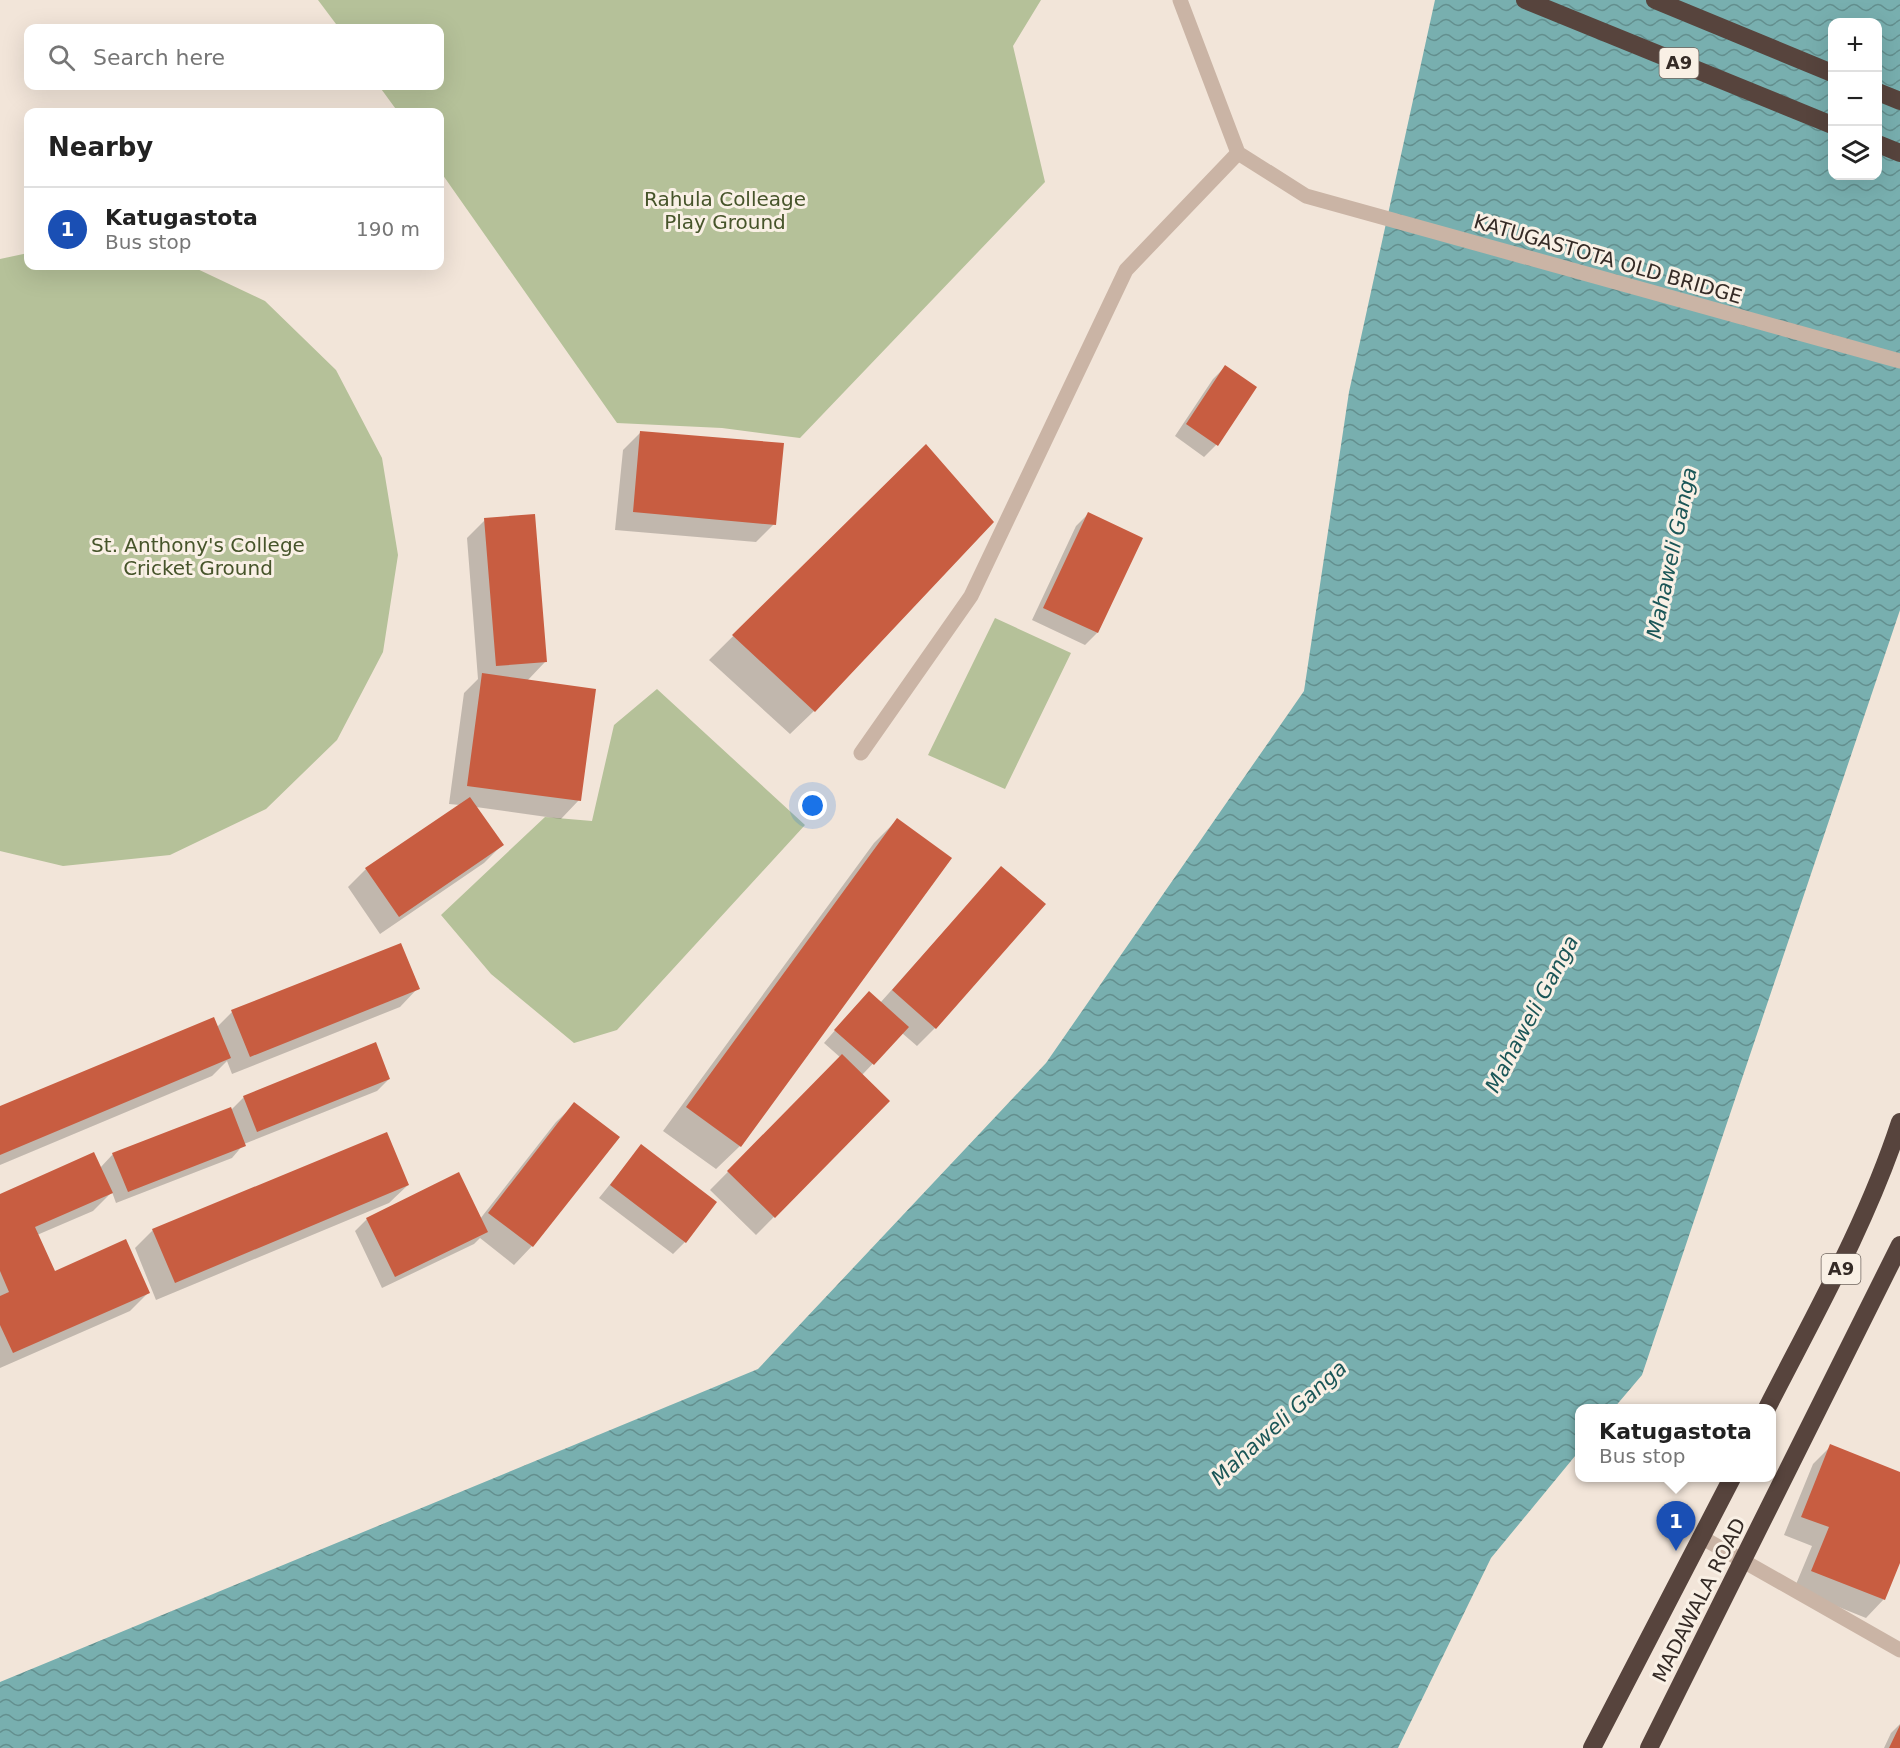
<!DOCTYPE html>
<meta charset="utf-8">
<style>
body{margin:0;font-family:"DejaVu Sans",sans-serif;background:#f2f2f2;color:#222}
.controls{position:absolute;right:18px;top:18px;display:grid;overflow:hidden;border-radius:12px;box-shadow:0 6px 24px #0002}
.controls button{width:54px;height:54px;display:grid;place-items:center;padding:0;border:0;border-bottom:2px solid #e0e0e0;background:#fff;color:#222;font:30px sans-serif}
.you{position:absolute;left:813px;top:806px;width:21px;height:21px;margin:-15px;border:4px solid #fff;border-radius:50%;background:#1a73e8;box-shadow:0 0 0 9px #1a73e833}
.badge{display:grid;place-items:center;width:39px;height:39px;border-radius:50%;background:#111827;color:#fff;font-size:20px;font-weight:700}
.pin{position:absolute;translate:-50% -50px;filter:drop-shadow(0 2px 3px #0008)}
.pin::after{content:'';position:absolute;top:32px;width:21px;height:18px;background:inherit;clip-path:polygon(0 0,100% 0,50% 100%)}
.popup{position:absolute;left:1575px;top:1404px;width:201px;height:78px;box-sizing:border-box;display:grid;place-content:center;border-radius:12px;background:#fff;filter:drop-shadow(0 2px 4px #0005);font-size:20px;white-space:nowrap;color:#767676}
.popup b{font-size:22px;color:#222}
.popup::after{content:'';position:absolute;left:50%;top:100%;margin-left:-12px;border:12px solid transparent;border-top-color:#fff}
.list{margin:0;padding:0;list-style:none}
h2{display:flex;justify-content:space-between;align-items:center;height:78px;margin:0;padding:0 24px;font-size:26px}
h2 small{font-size:20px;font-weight:400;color:#767676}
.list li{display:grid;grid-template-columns:39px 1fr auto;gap:18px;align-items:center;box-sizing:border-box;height:84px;padding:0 24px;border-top:2px solid #e0e0e0}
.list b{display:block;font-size:22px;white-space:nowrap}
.list p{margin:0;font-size:20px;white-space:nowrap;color:#767676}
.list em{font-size:20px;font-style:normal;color:#767676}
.icon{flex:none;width:33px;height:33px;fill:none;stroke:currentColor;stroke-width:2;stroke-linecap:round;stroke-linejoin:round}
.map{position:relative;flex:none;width:1900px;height:1748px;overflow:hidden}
.search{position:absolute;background:#fff;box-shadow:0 6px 24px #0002;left:24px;top:24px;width:420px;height:66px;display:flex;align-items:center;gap:15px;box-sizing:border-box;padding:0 21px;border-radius:12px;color:#767676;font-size:22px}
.panel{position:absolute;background:#fff;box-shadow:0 6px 24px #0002;left:24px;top:108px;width:420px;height:162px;border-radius:12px}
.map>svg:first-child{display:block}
</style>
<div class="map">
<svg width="1900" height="1748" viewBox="0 0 1900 1748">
<defs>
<pattern id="water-waves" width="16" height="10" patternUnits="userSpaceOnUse" patternTransform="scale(1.5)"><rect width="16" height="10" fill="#78afaf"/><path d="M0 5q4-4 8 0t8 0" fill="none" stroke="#638f8e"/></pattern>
</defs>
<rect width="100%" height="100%" fill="#f2e5d9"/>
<!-- park -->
<path fill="#b5c199" d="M318,0H1041L1013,46L1045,182L800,438L722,428L617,423L440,171V112H398L379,86H440V28H339Z
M28,253V266H191L265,301L336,370L382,458L398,555L383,652L337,740L266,809L170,855L63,866L0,851V259Z
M995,618L1071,653L1005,789L928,755Z
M657,689L805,825L617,1030L574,1043L491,974L441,915L545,817L592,821L614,725Z"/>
<!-- water -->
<path fill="url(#water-waves)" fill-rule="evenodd" d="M1435,0H1900V610L1642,1375L1614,1408H1580V1450L1491,1558L1398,1748H0V1682L758,1369L1046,1063L1304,691L1349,392ZM1832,22H1878V176H1832Z"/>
<!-- shadow -->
<path fill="#0003" d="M1225,367L1216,445L1204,457L1175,436L1213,379Z
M641,432L774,524L756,542L615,530L623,450Z
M925,446L814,711L790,734L709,660Z
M1088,514L1141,539L1097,633L1085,645L1032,620L1076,526Z
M485,520L545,662L527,681L579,800L561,819L476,807L502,845L484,863L380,934L348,887L366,869L460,805L449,804L464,693L478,679L467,538Z
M897,820L740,1146L716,1169L663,1131L874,843Z
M1001,868L935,1028L917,1046L902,1033L862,1075L888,1101L756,1235L710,1190L841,1058L824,1043L857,1005L880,1003Z
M418,988L400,1007L232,1074L227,1061L212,1076L0,1165V1108L217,1027L232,1012Z
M389,1079L377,1091L244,1144L232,1158L116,1203L112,1192L93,1211L37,1235L54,1273L148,1293L130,1311L0,1368V1195L100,1168L113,1154L231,1110L244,1097Z
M575,1104L618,1137L532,1246L514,1265L480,1238L474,1244L382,1288L355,1231L367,1219H480L556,1122Z
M641,1146L685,1242L673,1254L599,1198Z
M408,1185L389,1203L156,1300L135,1248L153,1230Z
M1831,1446L1900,1474V1559L1884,1599L1866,1618L1794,1589L1812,1546L1784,1535L1813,1464Z
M1900,1724V1748H1884L1891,1733Z"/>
<!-- building -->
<path fill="#c85d41" d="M1225,365L1257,387L1218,446L1186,424Z
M640,431L784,443L776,525L633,512Z
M926,444L994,522L815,712L732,635Z
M1088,512L1143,538L1098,633L1043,608Z
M535,514L547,662L496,666L484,518Z
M482,673L596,689L581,801L467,786Z
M470,797L504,845L399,917L365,868Z
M897,818L952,858L741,1147L686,1107Z
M1001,866L1046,904L936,1029L892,990Z
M401,943L420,989L250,1057L231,1010Z
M869,991L909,1027L874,1065L834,1030Z
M214,1017L231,1058L0,1155V1106Z
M376,1042L390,1079L257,1132L243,1096Z
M842,1054L890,1101L775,1218L727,1171Z
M574,1102L620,1137L533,1247L488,1213Z
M231,1107L246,1146L128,1192L112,1153Z
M387,1132L409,1185L175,1283L152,1229Z
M641,1144L717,1202L686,1243L610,1185Z
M94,1152L113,1193L35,1227L55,1271L126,1239L150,1293L13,1353L0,1325V1296L9,1292L0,1271V1194Z
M459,1172L488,1232L395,1277L366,1218Z
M1830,1444L1900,1472V1563L1885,1600L1811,1571L1829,1527L1801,1517Z
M1900,1725V1748H1889Z"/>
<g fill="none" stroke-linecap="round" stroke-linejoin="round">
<!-- minor -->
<path stroke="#cab4a5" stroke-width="15" d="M1180,0L1238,153L1306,196L1900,361
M861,753L971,596L1126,270L1238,153
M1701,1537L1900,1650"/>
<!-- highway -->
<path stroke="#57443d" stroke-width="18" d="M1525,0L1832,125
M1655,0L1832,73
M1878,92L1900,101
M1878,144L1900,153
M1767,1408C1815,1314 1867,1223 1900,1122
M1592,1748L1732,1478
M1649,1748L1900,1245"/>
</g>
<g text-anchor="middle" stroke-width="6" stroke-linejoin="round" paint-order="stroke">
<!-- shield labels -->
<g fill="#f9f0e5" stroke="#70665f" stroke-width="1.5">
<rect x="1659.5" y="48" width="39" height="30" rx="4.5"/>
<rect x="1821.5" y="1254" width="39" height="30" rx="4.5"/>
</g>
<g font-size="18" font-weight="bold" fill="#352b26">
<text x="1679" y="69">A9</text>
<text x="1841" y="1275">A9</text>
</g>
<!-- park labels -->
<g font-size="20" fill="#46542a" stroke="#f9f0e5">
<text x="725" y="206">Rahula Colleage<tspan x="725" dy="23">Play Ground</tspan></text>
<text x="198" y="552">St. Anthony's College<tspan x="198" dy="23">Cricket Ground</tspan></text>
</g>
<!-- street labels -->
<g font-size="20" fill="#352b26" stroke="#f9f0e5">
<text transform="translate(1608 259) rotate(16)" y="7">KATUGASTOTA OLD BRIDGE</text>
<text transform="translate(1699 1600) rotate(-63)" y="7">MADAWALA ROAD</text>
</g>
<!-- water labels -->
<g font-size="21" font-style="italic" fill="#1b5657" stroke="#f9f0e5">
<text transform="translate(1672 553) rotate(-78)" y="7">Mahaweli Ganga</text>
<text transform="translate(1532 1014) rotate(-62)" y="7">Mahaweli Ganga</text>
<text transform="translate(1279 1423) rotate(-42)" y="7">Mahaweli Ganga</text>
</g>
</g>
</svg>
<div class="controls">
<button>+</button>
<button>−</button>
<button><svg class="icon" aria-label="layers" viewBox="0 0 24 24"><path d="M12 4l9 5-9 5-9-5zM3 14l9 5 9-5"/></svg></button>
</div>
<div class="you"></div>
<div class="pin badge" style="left:1676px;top:1551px;background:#1a4fb4">1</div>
<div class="popup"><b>Katugastota</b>Bus stop</div>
<div class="search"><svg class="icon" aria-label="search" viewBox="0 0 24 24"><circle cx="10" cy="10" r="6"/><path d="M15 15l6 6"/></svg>Search here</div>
<section class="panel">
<h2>Nearby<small></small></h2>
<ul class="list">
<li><span class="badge" style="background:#1a4fb4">1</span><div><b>Katugastota</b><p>Bus stop</p></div><em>190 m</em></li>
</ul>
</section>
</div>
